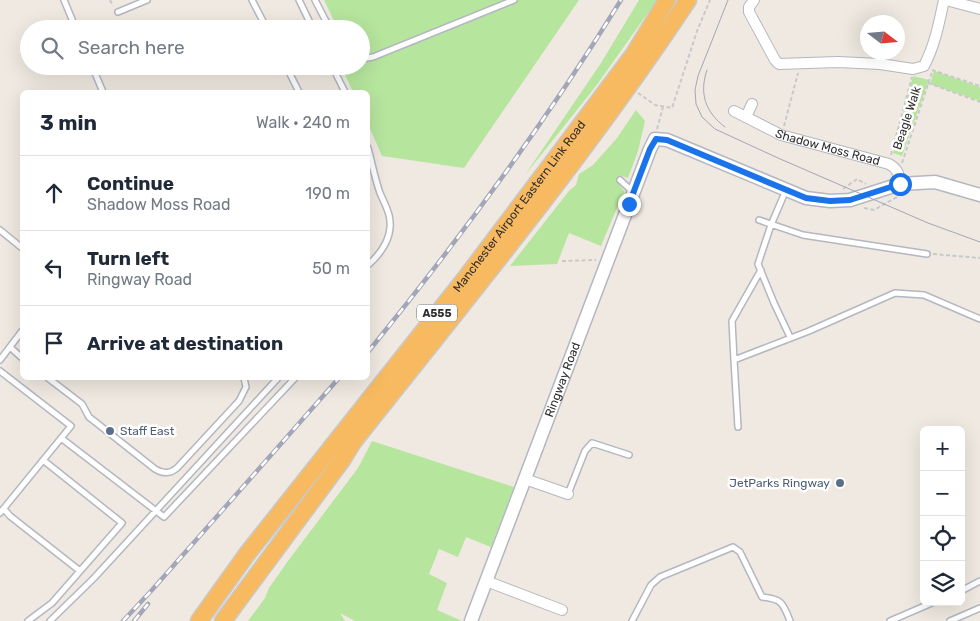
<!DOCTYPE html>
<meta charset="utf-8">
<style>
body{margin:0;font-family:Rubik,sans-serif;background:#f6f6f7;color:#1f2937}
.controls{position:absolute;right:15px;bottom:15px;display:grid;overflow:hidden;border-radius:8px;box-shadow:0 5px 20px #0002}
.controls button{width:45px;height:45px;display:grid;place-items:center;padding:0;border:0;border-bottom:1px solid #e0e1e3;background:#fff;color:#1f2937;font:25px sans-serif}
.compass{position:absolute;left:860px;top:15px;width:45px;height:45px;border-radius:50%;background:#fff;box-shadow:0 5px 20px #0002;rotate:106deg}
.stop{position:absolute;width:15px;height:15px;margin:-11px;border:4px solid #1a73e8;border-radius:50%;background:#fff}
.stop.end{background:#1a73e8;border-color:#fff;box-shadow:0 1px 5px #0008}
.list{margin:0;padding:0;list-style:none}
h2{display:flex;justify-content:space-between;align-items:center;height:65px;margin:0;padding:0 20px;font-size:21px}
h2 small{font-size:16px;font-weight:400;color:#747a83}
.list li{display:grid;grid-template-columns:32px 1fr auto;gap:15px;align-items:center;box-sizing:border-box;height:75px;padding:0 20px;border-top:1px solid #e0e1e3}
.list b{display:block;font-size:19px;white-space:nowrap}
.list p{margin:0;font-size:16px;white-space:nowrap;color:#747a83}
.list em{font-size:16px;font-style:normal;color:#747a83}
.icon{flex:none;width:28px;height:28px;fill:none;stroke:currentColor;stroke-width:2;stroke-linecap:round;stroke-linejoin:round}
.map{position:relative;flex:none;width:980px;height:621px;overflow:hidden}
.search{position:absolute;background:#fff;box-shadow:0 5px 20px #0002;left:20px;top:20px;width:350px;height:55px;display:flex;align-items:center;gap:12px;box-sizing:border-box;padding:0 18px;border-radius:28px;color:#747a83;font-size:19px}
.panel{position:absolute;background:#fff;box-shadow:0 5px 20px #0002;left:20px;top:90px;width:350px;height:290px;border-radius:8px}
.map>svg:first-child{display:block}
</style>
<div class="map">
<svg width="980" height="621" viewBox="0 0 980 621">
<rect width="100%" height="100%" fill="#efe9e1"/>
<!-- green -->
<path fill="#b6e59e" d="M324,0H579L464,168L382,156L368,124V92H353L341,66H361V29H338Z
M639,0H657L596,86L525,175L601,63Z
M934,71L980,87V101L930,84Z
M913,76L929,80L902,156L893,153Z
M636,110L645,121L638,151L628,178L622,176L618,183L625,192L622,196L601,246L569,233L557,264L510,266L569,191L576,185L579,174L593,165L617,138Z
M372,441L514,487L491,547L466,537L458,557L439,549L429,574L447,583L437,610L462,621H355L340,613L345,621H248L265,598L269,588L288,561L358,468Z"/>
<g fill="none" stroke-linecap="round" stroke-linejoin="round">
<defs>
<path id="service" d="M64,0L76,29
M252,0L267,29
M299,0L313,29
M315,0L330,29
M118,12L147,0
M361,59L373,57L514,0
M92,66L103,92
M286,66L299,92
M332,66L345,92
M368,148C372,163 375,179 380,193C383,200 387,207 389,215C394,235 382,253 368,265
M620,180L633,192
M786,190L771,225L758,264L774,303L790,337
M759,220L803,235L927,254
M0,230L22,248
M10,347L22,358
M0,360L22,331
M734,360L732,321L761,270
M0,371L71,426L0,513
M48,378L82,404L89,417L155,469C163,474 170,474 177,468L239,401L246,387L244,378
M738,427L734,360L809,331L895,293L924,295L980,319
M61,438L164,517L295,378
M43,460L122,523L80,571
M568,494L585,451L592,443L629,455
M4,509L10,516L80,571L52,603L28,621
M961,591L980,581
M50,621L94,578L278,378
M632,621L651,585L660,577L733,547L740,552L762,597C782,599 783,603 790,621
M890,621L934,602
M950,621L980,608"/>
<g id="minor">
<path d="M754,0L749,7V12L775,60L779,64L838,62L880,64L913,69L924,66C935,45 939,23 944,0"/>
<path d="M946,0L980,9"/>
<path id="s1" d="M734,111L781,135L889,164C898,169 899,174 900,184"/>
<path d="M746,117L752,104"/>
<path d="M525,479L568,494"/>
<path d="M486,581L562,610"/>
</g>
<g id="tertiary">
<path id="s2" d="M471,621L650,149L655,139L667,140L806,198L830,201L850,200L900,184L935,182L980,195"/>
</g>
<g id="trunk">
<path id="s3" d="M199,621L247,554L464,280L556,158L634,54L667,0"/>
<path d="M223,621L342,460L353,442C468,297 586,154 688,0"/>
</g>
</defs>
<!-- service casing -->
<use href="#service" stroke="#b4b7c1" stroke-width="8"/>
<!-- minor casing -->
<use href="#minor" stroke="#b4b7c1" stroke-width="12"/>
<!-- tertiary casing -->
<use href="#tertiary" stroke="#b4b7c1" stroke-width="15"/>
<!-- trunk casing -->
<use href="#trunk" stroke="#c9c9c9" stroke-width="19"/>
<!-- path -->
<path stroke="#c9c9c9" stroke-width="2" stroke-dasharray="4 2.5" stroke-linecap="butt" d="M110,0L113,6
M932,70L980,86
M928,83L980,102
M638,93L655,105L672,108L697,31L710,0
M784,126L798,73
M657,129L663,107
M891,155L912,77
M902,163L932,72
M843,189L857,179L866,184
M864,208L874,210L897,197
M933,254L980,258
M562,261L596,260"/>
<!-- service -->
<use href="#service" stroke="#fff" stroke-width="5"/>
<!-- minor -->
<use href="#minor" stroke="#fff" stroke-width="10"/>
<!-- tertiary -->
<use href="#tertiary" stroke="#fff" stroke-width="12"/>
<!-- trunk -->
<use href="#trunk" stroke="#f8ba60" stroke-width="16"/>
<!-- tram -->
<path stroke="#a3a6b8" stroke-width="1" d="M728,0L698,76L695,90L696,104L702,117L715,129L778,158L928,223L980,242
M707,70C699,93 705,112 725,127"/>
<defs>
<path id="rail" d="M368,352C459,240 545,123 621,0
M123,621L152,590L339,378
M134,621L148,604"/>
</defs>
<!-- rail casing -->
<use href="#rail" stroke="#a3a6b8" stroke-width="4.5"/>
<!-- rail -->
<use href="#rail" stroke="#fff" stroke-width="2.5" stroke-dasharray="8" stroke-linecap="butt"/>
</g>
<g fill="none" stroke-linecap="round" stroke-linejoin="round">
<!-- route -->
<path stroke="#1a73e8" stroke-width="6" d="M629,204L650,149L656,139L667,140L806,198L830,201L850,200L900,184"/>
</g>
<!-- markers -->
<g fill="#5c6f8a" stroke="#fff" stroke-width="2">
<circle cx="110" cy="431" r="5"/>
<circle cx="840" cy="483" r="5"/>
</g>
<g text-anchor="middle" stroke-width="5" stroke-linejoin="round" paint-order="stroke">
<!-- shield labels -->
<rect fill="#fff" stroke="#6d6d6d" stroke-width="1" x="417" y="304.5" width="40" height="17" rx="4"/>
<g font-size="11" font-weight="bold" fill="#2e2e2e">
<text x="437" y="317">A555</text>
</g>
<!-- street labels -->
<g font-size="12" fill="#2e2e2e" stroke="#fff">
<text transform="translate(907 118) rotate(-72)" y="4">Beagle Walk</text>
<text dy="4" stroke="none"><textPath href="#s1" startOffset="101">Shadow Moss Road</textPath></text>
<text dy="4" stroke="none"><textPath href="#s3" startOffset="524">Manchester Airport Eastern Link Road</textPath></text>
<text dy="4" stroke="none"><textPath href="#s2" startOffset="258">Ringway Road</textPath></text>
</g>
<!-- service labels -->
<g font-size="12" fill="#4e5e75" stroke="#fff" text-anchor="start">
<text x="120" y="435">Staff East</text>
<text x="830" y="487" text-anchor="end">JetParks Ringway</text>
</g>
</g>
</svg>
<div class="controls">
<button>+</button>
<button>−</button>
<button><svg class="icon" aria-label="locate" viewBox="0 0 24 24"><circle cx="12" cy="12" r="6"/><path d="M12 2v4M12 18v4M2 12h4M18 12h4"/></svg></button>
<button><svg class="icon" aria-label="layers" viewBox="0 0 24 24"><path d="M12 4l9 5-9 5-9-5zM3 14l9 5 9-5"/></svg></button>
</div>
<svg class="compass" viewBox="-18 -18 36 36"><path d="M0-13l5 13h-10z" fill="#e53935"/><path d="M0 13l5-13h-10z" fill="#747a83"/></svg>
<div class="stop" style="left:900px;top:184px"></div>
<div class="stop end" style="left:629px;top:204px"></div>
<div class="search"><svg class="icon" aria-label="search" viewBox="0 0 24 24"><circle cx="10" cy="10" r="6"/><path d="M15 15l6 6"/></svg>Search here</div>
<section class="panel">
<h2>3 min<small>Walk · 240 m</small></h2>
<ul class="list">
<li><svg class="icon" aria-label="ahead" viewBox="0 0 24 24"><path d="M12 20V5M6 11l6-6 6 6"/></svg><div><b>Continue</b><p>Shadow Moss Road</p></div><em>190 m</em></li>
<li><svg class="icon" aria-label="left" viewBox="0 0 24 24"><path d="M17 20v-9H6M10 6l-5 5 5 5"/></svg><div><b>Turn left</b><p>Ringway Road</p></div><em>50 m</em></li>
<li><svg class="icon" aria-label="arrive" viewBox="0 0 24 24"><path d="M6 21V4h12l-3 4 3 4H6"/></svg><div><b>Arrive at destination</b></div></li>
</ul>
</section>
</div>
